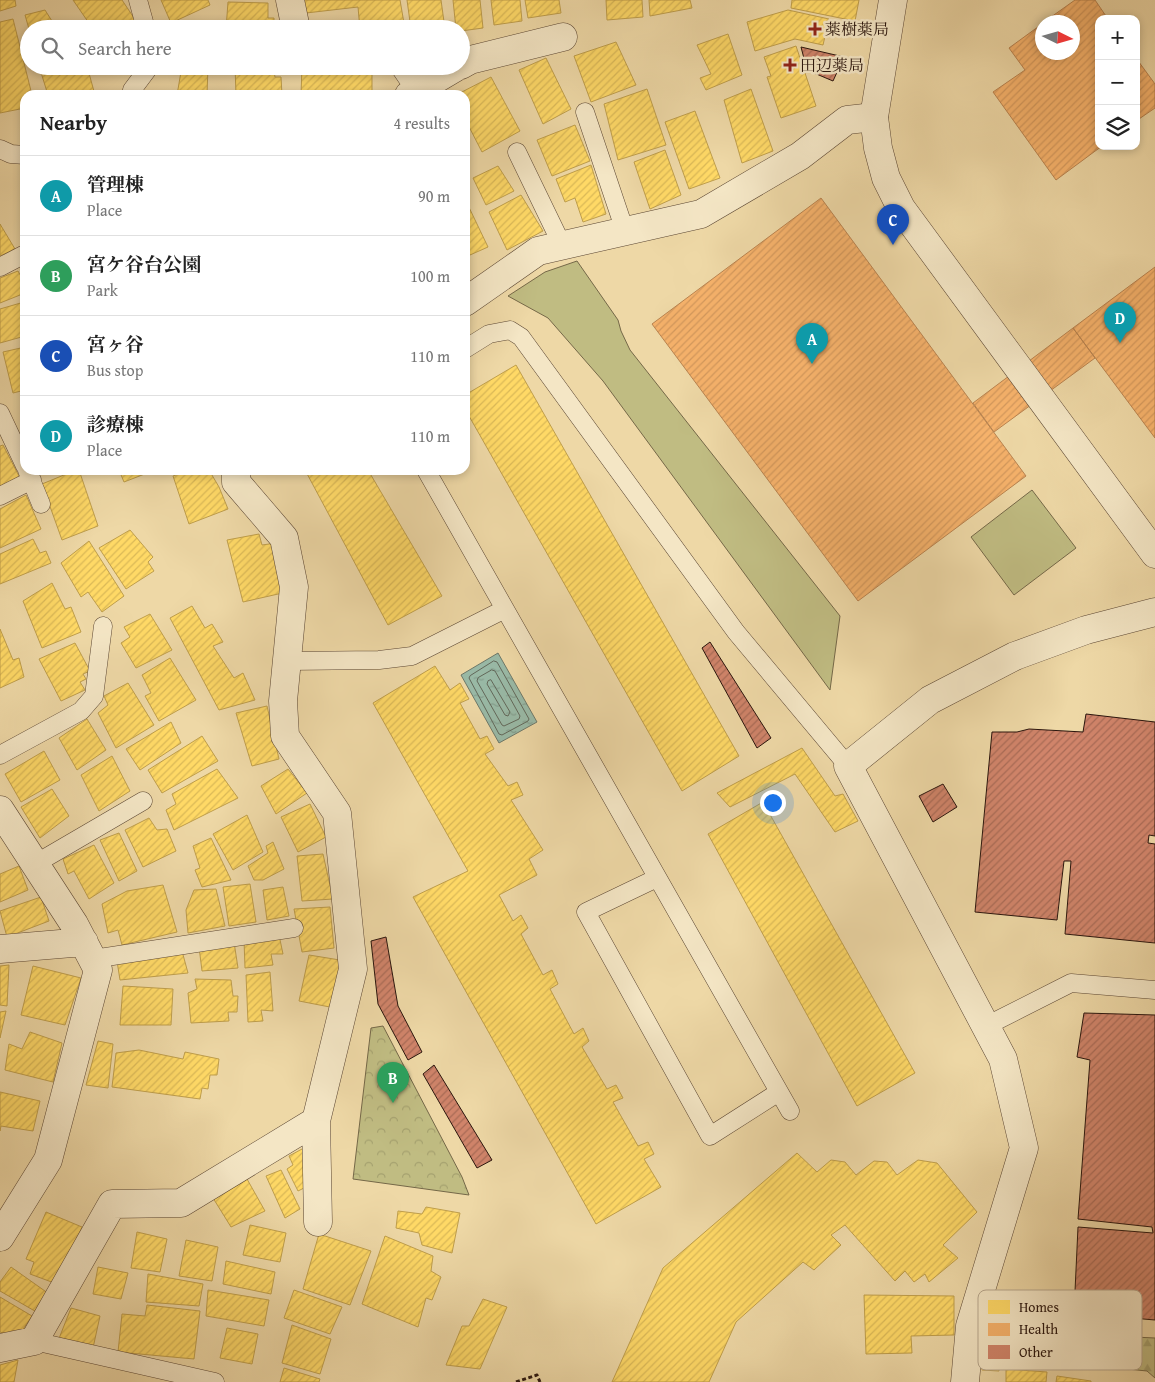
<!DOCTYPE html>
<meta charset="utf-8">
<style>
body{margin:0;font-family:"Gentium Book Plus","Noto Serif JP",serif;background:#f2f2f2;color:#222}
.controls{position:absolute;right:15px;top:15px;display:grid;overflow:hidden;border-radius:10px;box-shadow:0 2px 8px #0003}
.controls button{width:45px;height:45px;display:grid;place-items:center;padding:0;border:0;border-bottom:1px solid #e0e0e0;background:#fff;color:#222;font:25px sans-serif}
.compass{position:absolute;left:1035px;top:15px;width:45px;height:45px;border-radius:50%;background:#fff;box-shadow:0 2px 8px #0003;rotate:95deg}
.you{position:absolute;left:772px;top:802px;width:18px;height:18px;margin:-12px;border:4px solid #fff;border-radius:50%;background:#1a73e8;box-shadow:0 0 0 8px #1a73e833}
.badge{display:grid;place-items:center;width:32px;height:32px;border-radius:50%;background:#1a73e8;color:#fff;font-size:16px;font-weight:700}
.pin{position:absolute;translate:-50% -41px;filter:drop-shadow(0 1px 2px #0008)}
.pin::after{content:'';position:absolute;top:26px;width:18px;height:15px;background:inherit;clip-path:polygon(0 0,100% 0,50% 100%)}
.list{margin:0;padding:0;list-style:none}
h2{display:flex;justify-content:space-between;align-items:center;height:65px;margin:0;padding:0 20px;font-size:21px}
h2 small{font-size:16px;font-weight:400;color:#767676}
.list li{display:grid;grid-template-columns:32px 1fr auto;gap:15px;align-items:center;box-sizing:border-box;height:80px;padding:0 20px;border-top:1px solid #e0e0e0}
.list b{display:block;font-size:19px;white-space:nowrap}
.list p{margin:0;font-size:16px;white-space:nowrap;color:#767676}
.list em{font-size:16px;font-style:normal;color:#767676}
.icon{flex:none;width:28px;height:28px;fill:none;stroke:currentColor;stroke-width:2;stroke-linecap:round;stroke-linejoin:round}
.map{position:relative;flex:none;width:1155px;height:1382px;overflow:hidden}
.search{position:absolute;background:#fff;box-shadow:0 2px 8px #0003;left:20px;top:20px;width:450px;height:55px;display:flex;align-items:center;gap:12px;box-sizing:border-box;padding:0 18px;border-radius:28px;color:#767676;font-size:19px}
.panel{position:absolute;background:#fff;box-shadow:0 2px 8px #0003;left:20px;top:90px;width:450px;height:385px;border-radius:15px}
.map>svg:first-child{display:block}
</style>
<div class="map">
<svg width="1155" height="1382" viewBox="0 0 1155 1382">
<defs>
<pattern id="forest-firs" width="22" height="20" patternUnits="userSpaceOnUse" patternTransform="scale(1.25)"><rect width="22" height="20" fill="#c0bc82"/><path d="M5 1l3.5 6h-7zM16 11l3.5 6h-7z" fill="#a5a16f"/></pattern>
<pattern id="park-crowns" width="20" height="18" patternUnits="userSpaceOnUse" patternTransform="scale(1.25)"><rect width="20" height="18" fill="#c0bc82"/><path d="M2 6a3 3 0 1 1 6 0M12 15a3 3 0 1 1 6 0" fill="none" stroke="#a5a16f"/></pattern>
<pattern id="water-ripples" width="26" height="14" patternUnits="userSpaceOnUse" patternTransform="scale(1.25)"><rect width="26" height="14" fill="#99baa7"/><path d="M2 4q2-2 4 0t4 0M15 11q2-2 4 0t4 0" fill="none" stroke="#849f8f"/></pattern>
<pattern id="homes-hatch" width="6" height="6" patternUnits="userSpaceOnUse" patternTransform="scale(1.25)"><rect width="6" height="6" fill="#ffd966"/><path d="M-1 1l2-2M0 6l6-6M5 7l2-2" fill="none" stroke="#dbb957"/></pattern>
<pattern id="health-hatch" width="6" height="6" patternUnits="userSpaceOnUse" patternTransform="scale(1.25)"><rect width="6" height="6" fill="#f6b26b"/><path d="M-1 1l2-2M0 6l6-6M5 7l2-2" fill="none" stroke="#d3985c"/></pattern>
<pattern id="building-hatch" width="6" height="6" patternUnits="userSpaceOnUse" patternTransform="scale(1.25)"><rect width="6" height="6" fill="#d0846a"/><path d="M-1 1l2-2M0 6l6-6M5 7l2-2" fill="none" stroke="#a96b56"/></pattern>
</defs>
<rect width="100%" height="100%" fill="#eed8a6"/>
<filter id="stains"><feTurbulence type="fractalNoise" baseFrequency=".004" numOctaves="4"/><feColorMatrix values="0 0 0 0 .2 0 0 0 0 .09 0 0 0 0 .02 0 0 0 .5 -.17"/></filter>
<radialGradient id="worn" r=".72"><stop offset=".6" stop-color="#630" stop-opacity="0"/><stop offset="1" stop-color="#630" stop-opacity=".3"/></radialGradient>
<!-- green -->
<path fill="#c0bc82" stroke="#756848" d="M577,261L618,320L621,331L630,350L840,616L830,690L603,381L548,318L508,296L545,272Z
M1032,490L1076,548L1014,595L971,537Z"/>
<!-- forest -->
<path fill="url(#forest-firs)" stroke="#756848" d="M1042,1319L1070,1334L1155,1338V1378L1147,1371L1039,1360Z"/>
<!-- park -->
<path fill="url(#park-crowns)" stroke="#756848" d="M383,1026L462,1177L469,1195L353,1179L371,1028Z"/>
<!-- water -->
<path fill="url(#water-ripples)" stroke="#6d7869" d="M498,653L537,722L499,743L461,675Z"/>
<!-- homes -->
<path fill="url(#homes-hatch)" stroke="#bf9e4b" d="M0,0H15L16,6L0,11Z
M73,0H122L138,24L132,29H93Z
M161,0H208L210,5L171,23Z
M304,0H400L405,29H360L358,7L306,13Z
M407,0H441L445,29H411Z
M453,0H480L483,28L461,31V29H456Z
M491,0H520L522,21L494,25Z
M525,0H559L561,13L528,18Z
M606,0H642L643,17L607,20Z
M649,0H690L692,8L650,16Z
M792,0H859L855,21L791,8Z
M228,2L268,3V18H274V29H226Z
M45,10L57,29H29L25,15Z
M788,10L829,19L823,45L795,39L755,51L747,22Z
M13,19L32,95H25V108L0,113V22Z
M728,34L742,75L706,90L700,78L711,74L697,45Z
M616,42L636,85L591,102L574,56Z
M796,46L816,106L781,118L767,77L771,76L764,57Z
M546,58L571,109L543,124L519,70Z
M39,66H87L95,95H48Z
M182,66H208L207,95H177Z
M235,66H273L275,77H281L282,95H236Z
M302,66L372,68V95H301Z
M491,77L520,131L482,152L465,119V95H456Z
M647,89L666,145L618,160L604,104Z
M751,89L773,151L742,163L724,100Z
M695,111L720,178L689,189L665,122Z
M575,125L590,161L552,176L537,140Z
M665,150L681,195L650,209L634,162Z
M591,165L606,214L583,222L575,198L565,202L556,179Z
M498,166L514,191L486,205L473,178Z
M521,195L543,231L507,250L489,212Z
M465,199L488,247L470,255L465,244Z
M0,224L15,249L0,256Z
M18,271L23,280L25,279V293L0,303V278Z
M24,302L25,336L0,343V309Z
M25,347V390L13,393L3,352Z
M516,365L739,756L682,791L465,409V395Z
M3,445L20,478L0,489V446Z
M76,470H79L98,526L62,540L42,484Z
M119,470H155L124,482Z
M189,470H209L219,487L228,509L189,524L173,476Z
M305,470H368L442,596L388,625Z
M26,495L41,529L0,548V509Z
M130,530L153,557L148,562L154,571L126,589L99,548Z
M259,534L262,545L276,543L287,592L243,602L227,540Z
M33,539L40,553L46,551L51,563L0,584V554Z
M89,541L124,596L102,612L88,592L81,597L61,563Z
M52,583L65,609L71,607L81,632L42,648L23,601Z
M192,606L205,628L212,624L223,642L213,646L234,678L243,673L255,700L219,710L170,618Z
M150,614L172,650L136,668L121,643L130,637L124,627Z
M0,629L13,660L19,658L24,677L0,688Z
M75,643L90,671L83,674L86,679L80,682L85,690L61,701L39,659Z
M170,658L196,700L159,721L145,696L151,693L142,675Z
M435,666L450,690L460,683L469,699L460,703L480,739L487,736L494,749L485,754L508,786L517,782L523,795L511,800L543,850L529,859L537,875L499,895L513,921L521,915L528,928L521,934L543,975L552,970L558,984L550,989L574,1034L583,1028L589,1041L582,1047L607,1089L616,1085L623,1098L613,1102L638,1146L648,1142L654,1154L644,1159L661,1187L596,1224L413,897L468,871L373,703Z
M128,683L154,725L116,748L98,713L108,705L104,696Z
M267,706L279,759L252,766L236,713Z
M87,719L106,750L77,770L59,738Z
M171,722L181,743L140,770L126,749Z
M202,736L218,761L162,793L148,770Z
M802,748L835,796L843,794L858,821L835,832L795,774L730,807L717,793Z
M44,751L60,780L21,802L5,774Z
M112,756L130,791L99,811L81,775Z
M217,769L238,798L174,830L166,810L176,804L172,794Z
M288,769L307,793L276,814L261,786Z
M52,789L69,816L40,838L21,807Z
M763,802L915,1073L857,1106L708,834Z
M310,804L326,837L298,852L281,817Z
M247,815L263,852L233,870L213,834Z
M149,818L157,830L167,829L176,851L143,867L125,830Z
M119,833L137,871L119,881L100,840Z
M211,838L231,880L202,887L195,870L200,868L193,846Z
M273,842L284,869L263,880H254L248,866L268,853L266,846Z
M94,845L114,883L89,899L74,871L68,874L63,859Z
M323,854L333,899L302,901L297,856Z
M19,866L28,890L0,902V874Z
M250,884L256,922L229,926L223,887Z
M163,885L177,932L122,945L118,930L108,933L102,904L127,891Z
M283,887L289,916L267,920L263,890Z
M216,889L225,926L188,933L186,910L194,890Z
M41,897L49,921L7,937L0,911Z
M330,907L334,948L302,952L294,909Z
M279,935L283,954H271L273,965L245,968L244,940Z
M234,942L238,968L202,971L199,947Z
M182,951L188,973L120,980L117,961Z
M309,955L346,961L335,1008L299,1001Z
M9,965L7,1006L0,1005V966Z
M33,966L81,978L65,1025L21,1015Z
M270,972L273,1011L261,1010L263,1021L248,1022L246,975Z
M195,979L231,980L233,996H238L237,1012H228L229,1021L191,1023L188,993L197,989Z
M123,986L173,989L171,1025H120Z
M6,1011L0,1038V1012Z
M30,1032L62,1043L53,1082L5,1070L9,1044L22,1049Z
M98,1041L113,1044L108,1088L86,1085Z
M139,1050L183,1059L185,1052L219,1059L217,1075H210L208,1089L202,1088L200,1099L112,1087L116,1053Z
M0,1092L40,1101L33,1131L1,1126L0,1131Z
M302,1149L311,1167L310,1185L298,1191L287,1169L293,1165L289,1156Z
M797,1153L817,1172L831,1160L845,1162L856,1175L874,1161L887,1162L897,1175L918,1160L937,1163L977,1212L943,1245L958,1258L929,1282L925,1274L914,1282L905,1271L895,1281L845,1225L831,1235L841,1245L814,1270L803,1262L736,1322L709,1382H612L663,1268Z
M281,1170L300,1209L285,1218L266,1176Z
M247,1179L265,1211L231,1227L213,1198Z
M426,1207L460,1213L452,1253L422,1245L419,1233L396,1228L398,1211L422,1214Z
M46,1212L82,1227L57,1284L30,1274L34,1262L26,1259Z
M250,1225L286,1233L280,1262L243,1255Z
M137,1232L167,1239L160,1272L131,1268Z
M319,1234L371,1251L350,1305L303,1289Z
M385,1236L433,1256L431,1271L441,1277L432,1300L426,1298L418,1327L362,1304Z
M186,1240L218,1247L212,1281L179,1276Z
M226,1261L275,1272L271,1294L223,1284Z
M11,1267L52,1296L40,1314L0,1291V1282Z
M98,1267L128,1273L121,1299L93,1294Z
M148,1274L203,1284L199,1306L146,1302Z
M208,1290L269,1300L264,1326L206,1316Z
M294,1290L342,1307L330,1334L284,1318Z
M864,1295L954,1296V1335L911,1336L912,1353L866,1354Z
M0,1297L32,1316L17,1338L0,1332Z
M483,1299L507,1307L480,1369L446,1365L462,1326H469Z
M147,1305L200,1311L194,1359L118,1352L122,1314L145,1316Z
M71,1308L100,1316L93,1348L58,1341Z
M292,1325L331,1339L320,1374L282,1363Z
M227,1328L258,1334L252,1364L220,1358Z
M986,1336L1029,1343V1365L999,1363V1371L982,1370Z
M18,1360L14,1382H0V1365Z
M284,1368L320,1379L319,1382H280Z
M1006,1369L1047,1372L1046,1382H1006Z
M1057,1376L1091,1381V1382H1056Z"/>
<!-- health -->
<path fill="url(#health-hatch)" stroke="#b9834f" d="M1075,0H1095L1108,19H1099V146H1102L1056,180L993,92L1025,70L1009,48L1042,24V52H1072V22H1044Z
M1136,58L1155,84V108L1136,121Z
M821,198L1026,476L858,601L652,324Z
M1155,267V438L1073,328Z
M1073,328L1095,358L994,432L973,403Z"/>
<g fill="none" stroke-linecap="round" stroke-linejoin="round">
<!-- shore -->
<path stroke="#62685a" stroke-width="1" d="M494,661L497,662L529,719L528,721L502,735L499,734L469,678L470,676Z
M492,670L495,671L520,716L519,719L504,726L502,725L477,681L478,678Z
M491,680L510,712L508,716L505,715L487,684L488,681Z"/>
</g>
<!-- building -->
<path fill="url(#building-hatch)" stroke="#2a150d" d="M801,47L844,57L833,81L807,70Z
M710,642L771,738L757,748L702,648Z
M1086,714L1155,722V836L1149,835L1148,843L1155,844V943L1065,934L1071,861H1064L1057,920L975,912L992,732H1017L1029,729L1083,732Z
M943,784L957,807L933,822L919,796Z
M386,937L398,1006L422,1052L408,1060L378,1004L371,941Z
M1084,1013L1155,1015V1320L1074,1313L1078,1227L1153,1233L1152,1227L1078,1219L1090,1060L1077,1057Z
M434,1065L492,1160L477,1168L423,1074Z"/>
<g fill="none" stroke-linecap="round" stroke-linejoin="round">
<defs>
<path id="service" d="M138,0L146,29
M131,95L132,90L150,66
M585,112L625,231
M0,149L11,154L25,155
M517,152L562,245
M0,267L25,254
M465,349L489,334L510,330L521,337L736,632L848,766
M0,413L25,466
M27,470L41,504
M426,470L790,1111
M0,496L32,480
M288,661L379,660L412,656L505,609
M0,755L81,711L94,696L103,626
M35,864L143,801
M657,878L586,912L710,1136L779,1092
M93,959L294,928
M986,1026L1071,983L1155,990
M34,1341L215,1382"/>
<path id="minor" d="M290,0L296,29
M461,65L470,60L563,37
M405,66L420,88
M409,95L458,66
M465,302L538,251L701,214L800,156L847,120L874,117
M0,810L74,924L98,970L48,1160L0,1237
M0,949L84,942
M316,1121L318,1222
M0,1348L34,1341L112,1204L181,1203L316,1121L353,969L337,813L285,736L283,701L294,587L284,538L236,482V470
M965,1382L970,1326L1024,1148L1003,1059L848,766L930,700L1015,656L1086,630L1155,612"/>
<path id="tertiary" d="M893,0L874,117L878,148L886,178L901,208L1155,554"/>
</defs>
<!-- service casing -->
<use href="#service" stroke="#5b4633" stroke-width="19"/>
<!-- minor casing -->
<use href="#minor" stroke="#5b4633" stroke-width="29"/>
<!-- tertiary casing -->
<use href="#tertiary" stroke="#5b4633" stroke-width="29"/>
<!-- path -->
<path stroke="#2a150d" stroke-width="3" stroke-dasharray="4 2.5" stroke-linecap="butt" d="M185,29L186,28
M516,1382L537,1375L540,1382"/>
<!-- service -->
<use href="#service" stroke="#f4e6c5" stroke-width="18"/>
<!-- minor -->
<use href="#minor" stroke="#f4e6c5" stroke-width="28"/>
<!-- tertiary -->
<use href="#tertiary" stroke="#f4e6c5" stroke-width="28"/>
</g>
<!-- markers -->
<g fill="#8f2418" stroke="#f4e6c5" stroke-width="2">
<path d="M812.5 21.5h5v5h5v5h-5v5h-5v-5h-5v-5h5z"/>
<path d="M787.5 57.5h5v5h5v5h-5v5h-5v-5h-5v-5h5z"/>
</g>
<g text-anchor="middle" stroke-width="5" stroke-linejoin="round" paint-order="stroke">
<!-- poi labels -->
<g font-size="16" fill="#2a150d" stroke="#f4e6c5" text-anchor="start">
<text x="825" y="35">薬樹薬局</text>
<text x="800" y="71">田辺薬局</text>
</g>
</g>
<!-- legend -->
<rect x="978" y="1290" width="164" height="80" rx="8" fill="#f4e6c5" stroke="#b7a78e" stroke-width="1"/>
<rect x="988" y="1300" width="22" height="14" fill="#ffd966"/>
<rect x="988" y="1323" width="22" height="13" fill="#f6b26b"/>
<rect x="988" y="1345" width="22" height="14" fill="#d0846a"/>
<g font-size="14" fill="#2a150d">
<text x="1019" y="1312">Homes</text>
<text x="1019" y="1334">Health</text>
<text x="1019" y="1357">Other</text>
</g>
<rect width="100%" height="100%" filter="url(#stains)"/>
<rect width="100%" height="100%" fill="url(#worn)"/>
</svg>
<div class="controls">
<button>+</button>
<button>−</button>
<button><svg class="icon" aria-label="layers" viewBox="0 0 24 24"><path d="M12 4l9 5-9 5-9-5zM3 14l9 5 9-5"/></svg></button>
</div>
<svg class="compass" viewBox="-18 -18 36 36"><path d="M0-13l5 13h-10z" fill="#e53935"/><path d="M0 13l5-13h-10z" fill="#767676"/></svg>
<div class="you"></div>
<div class="pin badge" style="left:812px;top:364px;background:#0f9aa8">A</div>
<div class="pin badge" style="left:393px;top:1103px;background:#2e9e5b">B</div>
<div class="pin badge" style="left:893px;top:245px;background:#1a4fb4">C</div>
<div class="pin badge" style="left:1120px;top:343px;background:#0f9aa8">D</div>
<div class="search"><svg class="icon" aria-label="search" viewBox="0 0 24 24"><circle cx="10" cy="10" r="6"/><path d="M15 15l6 6"/></svg>Search here</div>
<section class="panel">
<h2>Nearby<small>4 results</small></h2>
<ul class="list">
<li><span class="badge" style="background:#0f9aa8">A</span><div><b>管理棟</b><p>Place</p></div><em>90 m</em></li>
<li><span class="badge" style="background:#2e9e5b">B</span><div><b>宮ケ谷台公園</b><p>Park</p></div><em>100 m</em></li>
<li><span class="badge" style="background:#1a4fb4">C</span><div><b>宮ヶ谷</b><p>Bus stop</p></div><em>110 m</em></li>
<li><span class="badge" style="background:#0f9aa8">D</span><div><b>診療棟</b><p>Place</p></div><em>110 m</em></li>
</ul>
</section>
</div>
